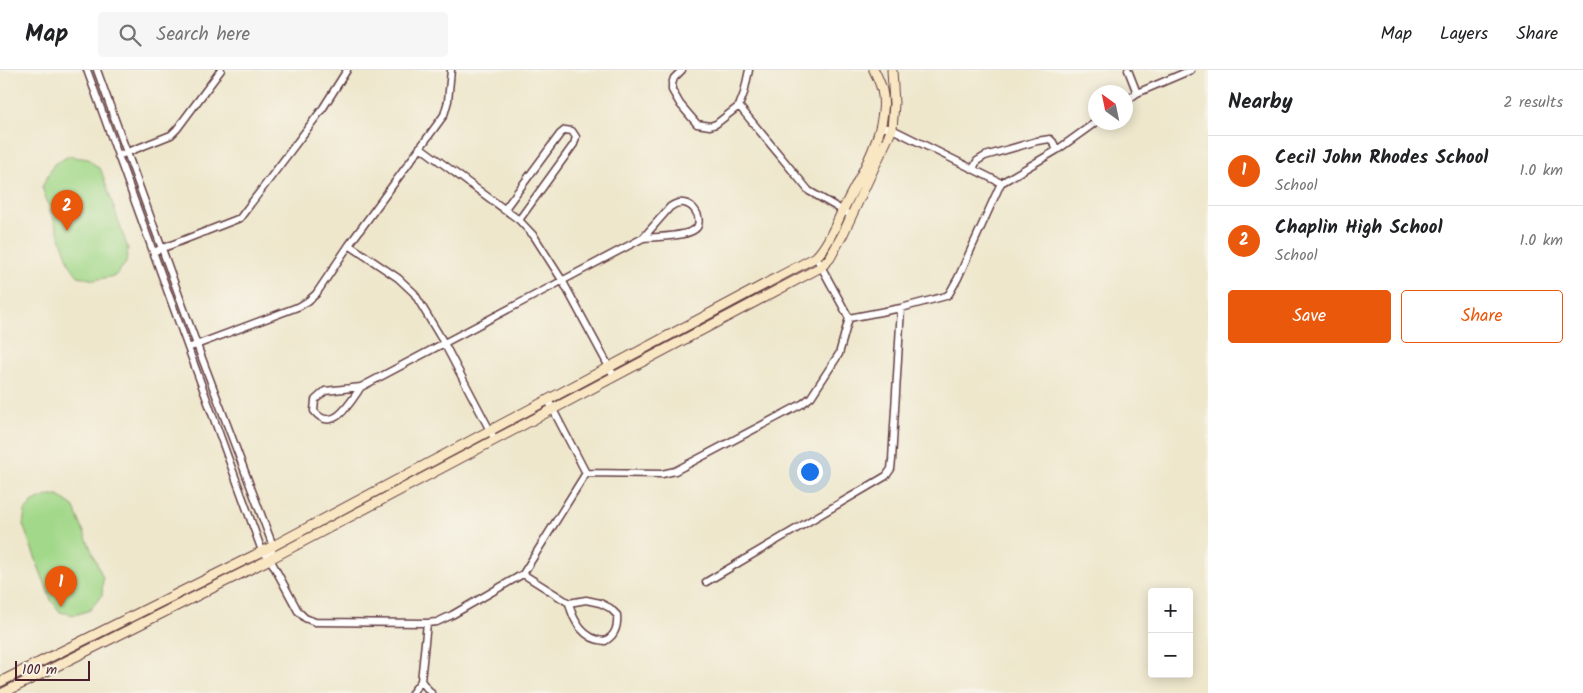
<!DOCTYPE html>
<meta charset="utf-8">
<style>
body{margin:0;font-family:Kalam,sans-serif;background:#f6f6f6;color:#202124}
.controls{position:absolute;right:15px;bottom:15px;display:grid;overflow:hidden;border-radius:5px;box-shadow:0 2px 12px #0003}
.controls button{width:45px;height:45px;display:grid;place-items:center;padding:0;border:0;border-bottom:1px solid #e0e0e0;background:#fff;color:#202124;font:25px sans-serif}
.compass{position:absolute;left:1088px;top:15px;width:45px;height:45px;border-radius:50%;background:#fff;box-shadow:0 2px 12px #0003;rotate:327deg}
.scale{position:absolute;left:15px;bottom:12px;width:75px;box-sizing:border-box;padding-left:5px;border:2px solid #4a1f2b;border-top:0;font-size:14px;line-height:18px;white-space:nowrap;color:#4a1f2b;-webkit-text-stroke:4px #f7f3e8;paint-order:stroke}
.you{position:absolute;left:809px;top:401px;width:18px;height:18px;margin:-12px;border:4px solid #fff;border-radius:50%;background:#1a73e8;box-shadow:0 0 0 8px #1a73e833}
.badge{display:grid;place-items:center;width:32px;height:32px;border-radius:50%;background:#ea580c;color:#fff;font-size:16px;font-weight:700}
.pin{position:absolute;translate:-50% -41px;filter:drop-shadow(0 1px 2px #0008)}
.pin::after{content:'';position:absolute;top:26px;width:18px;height:15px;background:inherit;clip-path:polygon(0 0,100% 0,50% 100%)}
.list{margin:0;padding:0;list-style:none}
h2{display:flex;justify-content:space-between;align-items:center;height:65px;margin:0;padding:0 20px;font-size:21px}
h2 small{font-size:16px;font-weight:400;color:#757577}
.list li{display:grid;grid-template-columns:32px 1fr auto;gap:15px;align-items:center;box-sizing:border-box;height:70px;padding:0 20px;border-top:1px solid #e0e0e0}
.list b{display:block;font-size:19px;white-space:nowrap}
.list p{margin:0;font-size:16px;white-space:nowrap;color:#757577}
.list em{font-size:16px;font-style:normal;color:#757577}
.actions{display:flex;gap:10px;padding:15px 20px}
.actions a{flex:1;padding:11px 0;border:1px solid #ea580c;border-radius:5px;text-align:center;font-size:18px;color:#ea580c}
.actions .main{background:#ea580c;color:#fff}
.icon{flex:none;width:28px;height:28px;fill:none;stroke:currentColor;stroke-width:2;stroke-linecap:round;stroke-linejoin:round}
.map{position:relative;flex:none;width:1208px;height:623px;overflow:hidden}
header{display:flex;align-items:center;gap:30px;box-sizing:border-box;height:70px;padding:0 25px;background:#fff;border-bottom:1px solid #e0e0e0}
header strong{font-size:24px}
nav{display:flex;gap:28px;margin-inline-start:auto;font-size:18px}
.search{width:350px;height:45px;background:#f6f6f6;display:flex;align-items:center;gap:12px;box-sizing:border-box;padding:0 18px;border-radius:5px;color:#757577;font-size:19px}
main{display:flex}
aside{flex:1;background:#fff}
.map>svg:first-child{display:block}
</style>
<header>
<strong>Map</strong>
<div class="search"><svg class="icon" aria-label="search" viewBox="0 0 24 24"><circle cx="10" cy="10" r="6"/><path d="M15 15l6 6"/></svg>Search here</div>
<nav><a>Map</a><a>Layers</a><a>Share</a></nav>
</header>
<main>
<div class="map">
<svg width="1208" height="623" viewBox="0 0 1208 623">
<rect width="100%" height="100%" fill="#f7f3e8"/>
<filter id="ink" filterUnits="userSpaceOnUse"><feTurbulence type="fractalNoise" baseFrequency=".02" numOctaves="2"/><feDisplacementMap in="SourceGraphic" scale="10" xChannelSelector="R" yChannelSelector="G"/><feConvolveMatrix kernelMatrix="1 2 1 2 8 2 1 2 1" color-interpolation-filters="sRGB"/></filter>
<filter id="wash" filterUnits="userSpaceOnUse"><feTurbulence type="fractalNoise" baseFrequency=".0096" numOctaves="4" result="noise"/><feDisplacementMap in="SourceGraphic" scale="20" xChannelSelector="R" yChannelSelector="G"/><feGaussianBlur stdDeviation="1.12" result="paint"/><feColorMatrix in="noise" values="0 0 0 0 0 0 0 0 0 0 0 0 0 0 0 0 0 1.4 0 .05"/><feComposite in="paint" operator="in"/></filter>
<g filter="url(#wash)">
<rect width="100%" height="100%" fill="#eee7cc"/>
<!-- green -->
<path fill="#a2d889" stroke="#767c5a" d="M69,86L88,89L101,100L128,179L126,193L115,206L94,210L78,206L70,195L42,117L54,94Z
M47,426H59L73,436L103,508L102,525L90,540L75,545L60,542L51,530L23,455L25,441L33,432Z"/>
</g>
<g filter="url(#ink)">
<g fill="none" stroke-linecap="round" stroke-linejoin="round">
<defs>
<path id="minor" d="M87,0L262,481L270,489L298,541L305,548L315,552L427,553L437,552L452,545L523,504L586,403L548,330
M97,0L197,275L273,476L270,489
M682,0L674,8L672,14V20L680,34L697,54L710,56L716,54L739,36L744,23L749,0
M1128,0L1137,23
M1126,31L1137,23L1191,0
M739,36L809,121L852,146
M881,57L892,59L1001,113
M420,77L519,150L534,166L562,210L614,306
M118,86L171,65L177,59L221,0
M973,99L977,91L985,86L1037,71L1050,69L1053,72L1057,80
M504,140L560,64L565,60L572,61L576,67L574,74L519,150
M349,175L398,208L414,223L444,273L495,370
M153,182L240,148L323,38L347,0
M849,248L901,238L946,226L949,224L958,208L1001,113L1057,80L1096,52
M188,278L300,236L308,231L316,224L349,175L444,45L448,31L451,0
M361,317C351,331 333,365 314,341L315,330L325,321L361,317L643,168L670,137C691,122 707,152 694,160C682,167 656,167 643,168
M586,403L662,404L675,401L802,334L811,327L839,284L849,248L816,187
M523,504L569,533L586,530L600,533L610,538L617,545C618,556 616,565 605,571C584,570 573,551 569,533
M706,512L886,406L891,399L892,390L901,238
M421,611L431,623
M412,623L421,611L427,553"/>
<path id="secondary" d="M0,612L273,476L816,187C828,175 835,156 843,140C858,109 880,76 883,41C885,25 881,14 874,0
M3,623L270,489L821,197L830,188L843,164L892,59L894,34L892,0"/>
</defs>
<!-- minor casing -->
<use href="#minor" stroke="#633d43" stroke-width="9"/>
<!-- secondary casing -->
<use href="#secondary" stroke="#633d43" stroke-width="11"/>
<!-- minor -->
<use href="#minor" stroke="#fff" stroke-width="6"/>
<!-- secondary -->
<use href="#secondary" stroke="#f9e7c3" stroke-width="9"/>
</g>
</g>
</svg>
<div class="controls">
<button>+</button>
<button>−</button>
</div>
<svg class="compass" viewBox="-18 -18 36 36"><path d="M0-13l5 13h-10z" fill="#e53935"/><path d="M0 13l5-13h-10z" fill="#757577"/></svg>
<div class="scale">100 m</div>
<div class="you"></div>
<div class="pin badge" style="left:61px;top:537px">1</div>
<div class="pin badge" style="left:67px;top:161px">2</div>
</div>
<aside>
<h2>Nearby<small>2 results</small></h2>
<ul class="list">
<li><span class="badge">1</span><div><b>Cecil John Rhodes School</b><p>School</p></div><em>1.0 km</em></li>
<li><span class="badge">2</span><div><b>Chaplin High School</b><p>School</p></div><em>1.0 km</em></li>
</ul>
<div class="actions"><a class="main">Save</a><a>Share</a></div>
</aside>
</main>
